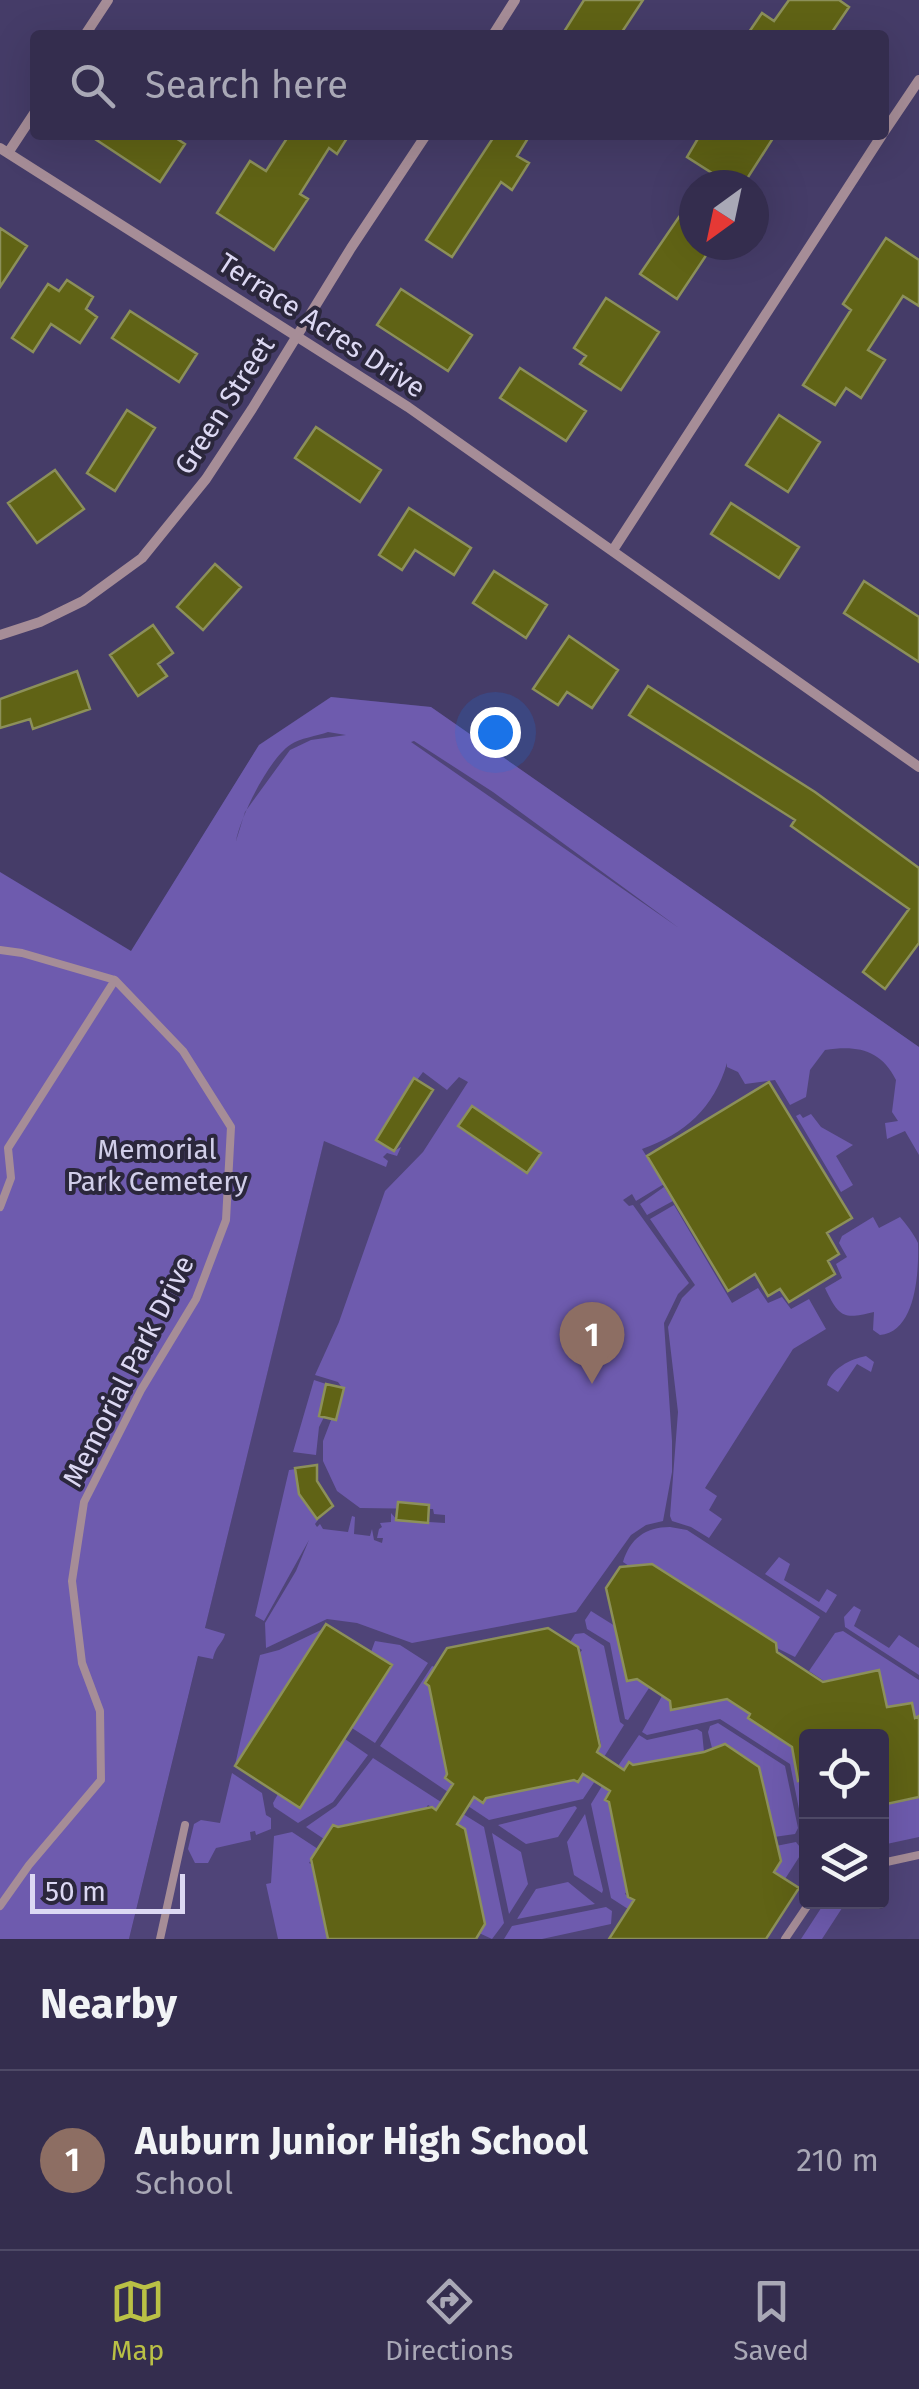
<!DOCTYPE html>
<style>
body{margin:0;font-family:"Fira Sans",sans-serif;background:#3c3555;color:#f1f3f6}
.controls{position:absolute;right:30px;bottom:30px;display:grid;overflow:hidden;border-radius:10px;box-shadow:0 10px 40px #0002}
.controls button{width:90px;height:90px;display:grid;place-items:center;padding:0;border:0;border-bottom:2px solid #4e4966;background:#342d4e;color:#f1f3f6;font:50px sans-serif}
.compass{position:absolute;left:679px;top:170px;width:90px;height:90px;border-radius:50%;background:#342d4e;box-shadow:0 10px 40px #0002;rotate:213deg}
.scale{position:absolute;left:30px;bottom:25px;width:155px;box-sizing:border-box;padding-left:10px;border:5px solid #dcd8f3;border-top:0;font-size:28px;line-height:35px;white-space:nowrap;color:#dcd8f3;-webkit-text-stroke:8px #2b273c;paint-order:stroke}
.you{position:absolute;left:495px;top:732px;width:35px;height:35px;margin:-25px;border:8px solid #fff;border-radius:50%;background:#1a73e8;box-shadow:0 0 0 15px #1a73e833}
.badge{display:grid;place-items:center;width:65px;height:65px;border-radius:50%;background:#bac045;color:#fff;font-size:32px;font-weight:700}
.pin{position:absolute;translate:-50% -82px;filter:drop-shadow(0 2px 5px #0008)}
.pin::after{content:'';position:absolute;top:52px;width:35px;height:30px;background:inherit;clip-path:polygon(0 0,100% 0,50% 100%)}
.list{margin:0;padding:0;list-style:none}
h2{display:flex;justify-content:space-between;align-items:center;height:130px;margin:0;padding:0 40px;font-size:42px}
h2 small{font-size:32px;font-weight:400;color:#a9a8b6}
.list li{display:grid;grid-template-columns:65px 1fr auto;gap:30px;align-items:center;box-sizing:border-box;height:180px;padding:0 40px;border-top:2px solid #4e4966}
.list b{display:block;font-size:38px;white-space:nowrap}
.list p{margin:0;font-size:32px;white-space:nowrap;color:#a9a8b6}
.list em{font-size:32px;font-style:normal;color:#a9a8b6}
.icon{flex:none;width:55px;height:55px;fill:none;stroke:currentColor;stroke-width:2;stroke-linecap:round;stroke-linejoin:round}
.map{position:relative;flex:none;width:919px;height:1939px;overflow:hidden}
.search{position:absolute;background:#342d4e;box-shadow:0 10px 40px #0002;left:30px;right:30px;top:30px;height:110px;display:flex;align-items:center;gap:25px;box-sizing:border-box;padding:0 35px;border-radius:10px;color:#a9a8b6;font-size:38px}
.sheet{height:310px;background:#342d4e}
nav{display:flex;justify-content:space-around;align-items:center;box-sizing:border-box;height:140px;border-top:2px solid #4e4966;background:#342d4e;font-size:28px;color:#a9a8b6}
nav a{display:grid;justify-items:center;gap:5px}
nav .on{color:#bac045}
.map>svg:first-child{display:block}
</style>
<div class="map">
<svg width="919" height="1939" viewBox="0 0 919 1939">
<rect width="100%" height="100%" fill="#453c68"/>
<!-- built -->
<path fill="#4f4478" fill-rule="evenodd" d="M331,697L431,707L919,1047V1939H129L324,1140L131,952L259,745ZM806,1736H882V1902H806Z"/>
<!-- green -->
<path fill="#6e5bae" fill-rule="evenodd" d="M331,697L431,707L919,1047V1155L905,1131L887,1139L885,1123L898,1121L892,1112L896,1080C881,1049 856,1045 825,1050L810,1070L806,1097L790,1105L775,1080L745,1084L738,1072L727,1067V1063C714,1108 685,1134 642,1149L664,1184L636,1201L632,1194L623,1200L629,1206L633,1205L689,1283L678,1294L664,1323L672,1441V1472L663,1521L646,1525L631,1535L576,1612L412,1643L357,1623L327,1619L266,1648L265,1623L296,1571L309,1540L264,1621L255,1616L289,1470L296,1469L299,1494L318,1520L315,1524L317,1527L320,1524L323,1529L348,1532L352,1516L355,1517L354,1534L370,1536L372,1529L374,1540L382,1543L383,1538H377L379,1529L382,1527L380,1523L391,1522V1513L397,1520L445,1523V1515L434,1514L433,1509L360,1508L337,1491L323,1461V1441L343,1389L338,1382L315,1375L339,1322L385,1191L423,1152L468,1082L459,1077L447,1090L423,1072L417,1080L414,1079L376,1139L394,1151L401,1147L397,1156L387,1153L383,1157L388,1161L386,1167L324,1141L205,1628L225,1634C223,1643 216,1645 213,1659L198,1656L129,1939H0V872L131,951L259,745ZM328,732L346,735L311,740L290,750L245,812L236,841C240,817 269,759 290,745C300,738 317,736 328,732ZM414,741L493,792L679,928L411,742ZM472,1107L541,1153L528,1173H527Z
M800,1114L803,1118L811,1114L821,1127L853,1145L836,1156L853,1185L841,1192L796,1116Z
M664,1187L673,1201L647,1215L640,1204Z
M674,1205L732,1303L758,1288L768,1303L782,1297L791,1309L809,1299L826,1329L793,1349L705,1488L717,1496L709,1510L722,1519L709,1538L691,1527L672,1521L670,1516L678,1412L668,1327L682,1298L695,1285L650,1219Z
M873,1217L879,1228L900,1217C906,1224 914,1234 918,1243C919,1272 916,1332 880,1335L873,1330L874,1312C843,1320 839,1317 825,1288L842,1278L836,1264L847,1257L839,1243L842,1236Z
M866,1356L874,1362L871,1372L857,1364L838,1392L827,1385C831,1369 850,1359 866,1356Z
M314,1380L326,1384L319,1415L324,1417L319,1427L316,1455L293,1452Z
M670,1527L687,1530L820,1617L795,1657L777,1648L776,1642L652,1564L629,1566L623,1562C630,1539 645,1527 670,1527Z
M779,1557L790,1564L784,1580L819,1602L827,1589L837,1595L826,1613L765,1574Z
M854,1606L861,1610L854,1626L889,1648L899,1635L919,1648V1675L845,1627L844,1617Z
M591,1611L615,1626L627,1681L637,1679L649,1688L628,1720L625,1719L610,1643L587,1629L585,1620Z
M323,1629L236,1765H235L260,1655L279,1650Z
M843,1631L919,1680V1716L915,1718L911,1703L887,1707L878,1670L824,1681L809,1671L835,1633Z
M584,1633L604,1646L620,1722L624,1725L604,1757L597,1752L601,1744L579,1654L582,1650L570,1642L575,1634Z
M375,1641L400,1645L428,1663L375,1743L352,1728L391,1666L371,1652Z
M432,1666L435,1667L425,1683L429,1686L447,1774L445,1778L453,1784L448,1792L380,1746Z
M662,1696L670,1701L672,1710L727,1699L750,1714L748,1718L792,1747L799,1783L806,1782V1844L790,1764L720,1719L647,1735L642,1732Z
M718,1723L785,1766L798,1828L795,1834L774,1837L759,1767L725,1744L712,1748L708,1732L710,1726Z
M697,1729L702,1732L704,1752L633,1765L629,1763L624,1771L618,1766L639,1735L647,1740Z
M345,1739L368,1755L333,1802L298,1823L274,1807L273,1803L278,1794L300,1808Z
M373,1758L441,1802L436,1810L428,1805L426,1808L338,1827L333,1825L324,1839L306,1827L336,1806Z
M232,1773L262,1793L266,1815L271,1818V1829L256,1835L255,1831L250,1832L251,1840L216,1848L208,1863H195L188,1849L194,1824L201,1820L220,1823Z
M583,1774L595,1781L583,1799L489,1820L468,1806L474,1797L483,1802L486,1798L574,1780L578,1782Z
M602,1786L610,1791L605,1799L609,1802L627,1891L625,1894L634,1900L628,1909L611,1898L591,1804Z
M919,1797V1837L882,1845V1805Z
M575,1806L577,1808L558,1837L526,1844L498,1825Z
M463,1814L484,1827L504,1923L492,1939L479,1933L465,1829L457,1824Z
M585,1814L603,1890L602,1893L574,1875L567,1842Z
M292,1832L318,1849L309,1863L313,1865L328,1939H278L266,1884L271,1883L274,1836Z
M492,1833L521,1852L528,1884L509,1914Z
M796,1842L803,1851L785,1879L774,1872L776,1846Z
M568,1882L595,1904L517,1919L536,1889Z
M825,1902H846L822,1939H801Z
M606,1907L612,1911L611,1924L542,1939H504L512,1926Z"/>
<!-- building -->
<path fill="#606315" stroke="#8c905a" stroke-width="2.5" d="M584,0H643L620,35H562Z
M789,0H839L849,7L830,35H747L762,13L774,21Z
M89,135H171L185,144L160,182Z
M289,135H349L337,154L329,148L300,194L308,199L274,250L217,213L250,161L266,171Z
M495,135H530L517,156L529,163L512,190L501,182L452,257L426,240Z
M700,135H775L743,185H709L715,175L687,157Z
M679,217L694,227V245H713L677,299L640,274Z
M0,228L27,246L0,287Z
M886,238L919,260V306L903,296L868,350L885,360L861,398L846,388L835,405L803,385L851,310L843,304Z
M67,280L93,297L86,309L97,317L80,343L51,324L33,352L12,338L48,284L59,291Z
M401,289L472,335L448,371L377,325Z
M606,298L659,332L621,390L580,364L586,356L574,348Z
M130,311L197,354L179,382L112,338Z
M520,368L586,411L566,441L500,398Z
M127,410L155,428L115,491L87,473Z
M779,415L820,442L788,492L746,465Z
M316,427L381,470L360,502L295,458Z
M55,470L84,509L37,543L8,503Z
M731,503L799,547L779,578L711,534Z
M409,508L471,548L454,575L415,550L402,570L379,555Z
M215,564L241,587L203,630L177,607Z
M494,571L547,605L526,638L473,603Z
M864,581L919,617V662L844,613Z
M153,625L173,653L158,664L167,676L138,696L110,655Z
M569,636L618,670L592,708L567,692L558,705L533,689Z
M77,671L90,709L33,729L30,719L0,728V699Z
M648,686L815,792L919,868V943L885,989L863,972L909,909L791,826L795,820L629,715Z
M414,1078L433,1090L394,1151L376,1140Z
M769,1082L852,1218L827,1233L839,1254L828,1261L835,1274L789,1302L780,1289L768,1296L755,1274L728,1291L647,1156Z
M472,1106L541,1153L527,1173L458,1126Z
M326,1384L344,1388L336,1420L319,1416Z
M317,1465V1481L333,1506L317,1519L299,1494L295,1468Z
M398,1502L429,1505L428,1523L396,1520Z
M652,1564L776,1643L777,1652L823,1682L879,1670L887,1707L912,1703L915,1718L919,1716V1797L882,1805V1736H806V1780L798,1781L792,1747L748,1718L750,1714L727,1699L671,1710L670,1701L637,1679L627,1681L606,1588L620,1567Z
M326,1624L392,1665L300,1808L235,1766Z
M548,1628L578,1647L600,1746L597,1752L624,1770L629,1762L633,1765L704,1752L725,1744L759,1767L781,1861L774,1872L799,1888L766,1939H609L634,1900L628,1897L609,1802L605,1800L610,1791L583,1774L578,1782L574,1780L486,1798L483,1803L474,1797L457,1824L465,1829L485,1924L476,1939H328L311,1859L333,1825L338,1827L432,1807L436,1810L453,1784L445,1778L447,1774L429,1686L425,1683L447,1648Z"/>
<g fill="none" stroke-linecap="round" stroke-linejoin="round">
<!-- lane -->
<path stroke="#a68d97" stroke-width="8" d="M0,950L22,953L115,980L183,1051L231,1127L226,1220L196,1299L141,1390L84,1502L72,1581L82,1663L100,1711L101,1780L29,1865L0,1906
M0,1207L11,1178L8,1148L115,980
M882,1863L919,1855
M160,1939L185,1825
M785,1939L810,1902"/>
<!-- street -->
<path stroke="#a68d97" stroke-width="10" d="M85,35L108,0
M493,35L515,0
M884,132L919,80
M0,148L408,407L919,767
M8,153L35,112
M613,550L882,135
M0,635L40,622L83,601L142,558L206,479L252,409L351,248L426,135"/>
</g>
<g text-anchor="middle" stroke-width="8" stroke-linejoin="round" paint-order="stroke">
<!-- street labels -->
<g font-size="28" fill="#dcd8f3" stroke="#2b273c">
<text transform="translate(322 325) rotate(33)" y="10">Terrace Acres Drive</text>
<text transform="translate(224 405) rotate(-57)" y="10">Green Street</text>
<text transform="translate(128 1371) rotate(-63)" y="10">Memorial Park Drive</text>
</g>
<!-- park labels -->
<g font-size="28" fill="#d1cee9" stroke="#2b273c">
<text x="157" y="1159">Memorial<tspan x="157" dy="32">Park Cemetery</tspan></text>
</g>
</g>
</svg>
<div class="controls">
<button><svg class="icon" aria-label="locate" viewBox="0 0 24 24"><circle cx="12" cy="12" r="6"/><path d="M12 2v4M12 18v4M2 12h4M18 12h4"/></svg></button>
<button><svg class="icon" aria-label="layers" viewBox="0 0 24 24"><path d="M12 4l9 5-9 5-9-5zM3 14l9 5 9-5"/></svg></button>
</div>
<svg class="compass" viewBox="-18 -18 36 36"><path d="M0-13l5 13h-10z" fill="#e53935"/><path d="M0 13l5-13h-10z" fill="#a9a8b6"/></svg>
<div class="scale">50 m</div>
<div class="you"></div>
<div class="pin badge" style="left:592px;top:1384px;background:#8d6e63">1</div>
<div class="search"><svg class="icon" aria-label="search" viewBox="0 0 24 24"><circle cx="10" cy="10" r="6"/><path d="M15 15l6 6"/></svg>Search here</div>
</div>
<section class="sheet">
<h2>Nearby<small></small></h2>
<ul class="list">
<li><span class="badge" style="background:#8d6e63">1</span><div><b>Auburn Junior High School</b><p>School</p></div><em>210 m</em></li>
</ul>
</section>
<nav>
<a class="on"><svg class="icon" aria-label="map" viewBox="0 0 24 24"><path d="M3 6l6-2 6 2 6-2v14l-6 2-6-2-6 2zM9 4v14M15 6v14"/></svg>Map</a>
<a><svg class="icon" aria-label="directions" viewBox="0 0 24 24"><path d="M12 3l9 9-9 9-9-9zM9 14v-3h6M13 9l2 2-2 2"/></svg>Directions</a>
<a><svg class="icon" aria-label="saved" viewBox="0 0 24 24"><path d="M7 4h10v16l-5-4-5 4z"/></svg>Saved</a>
</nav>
